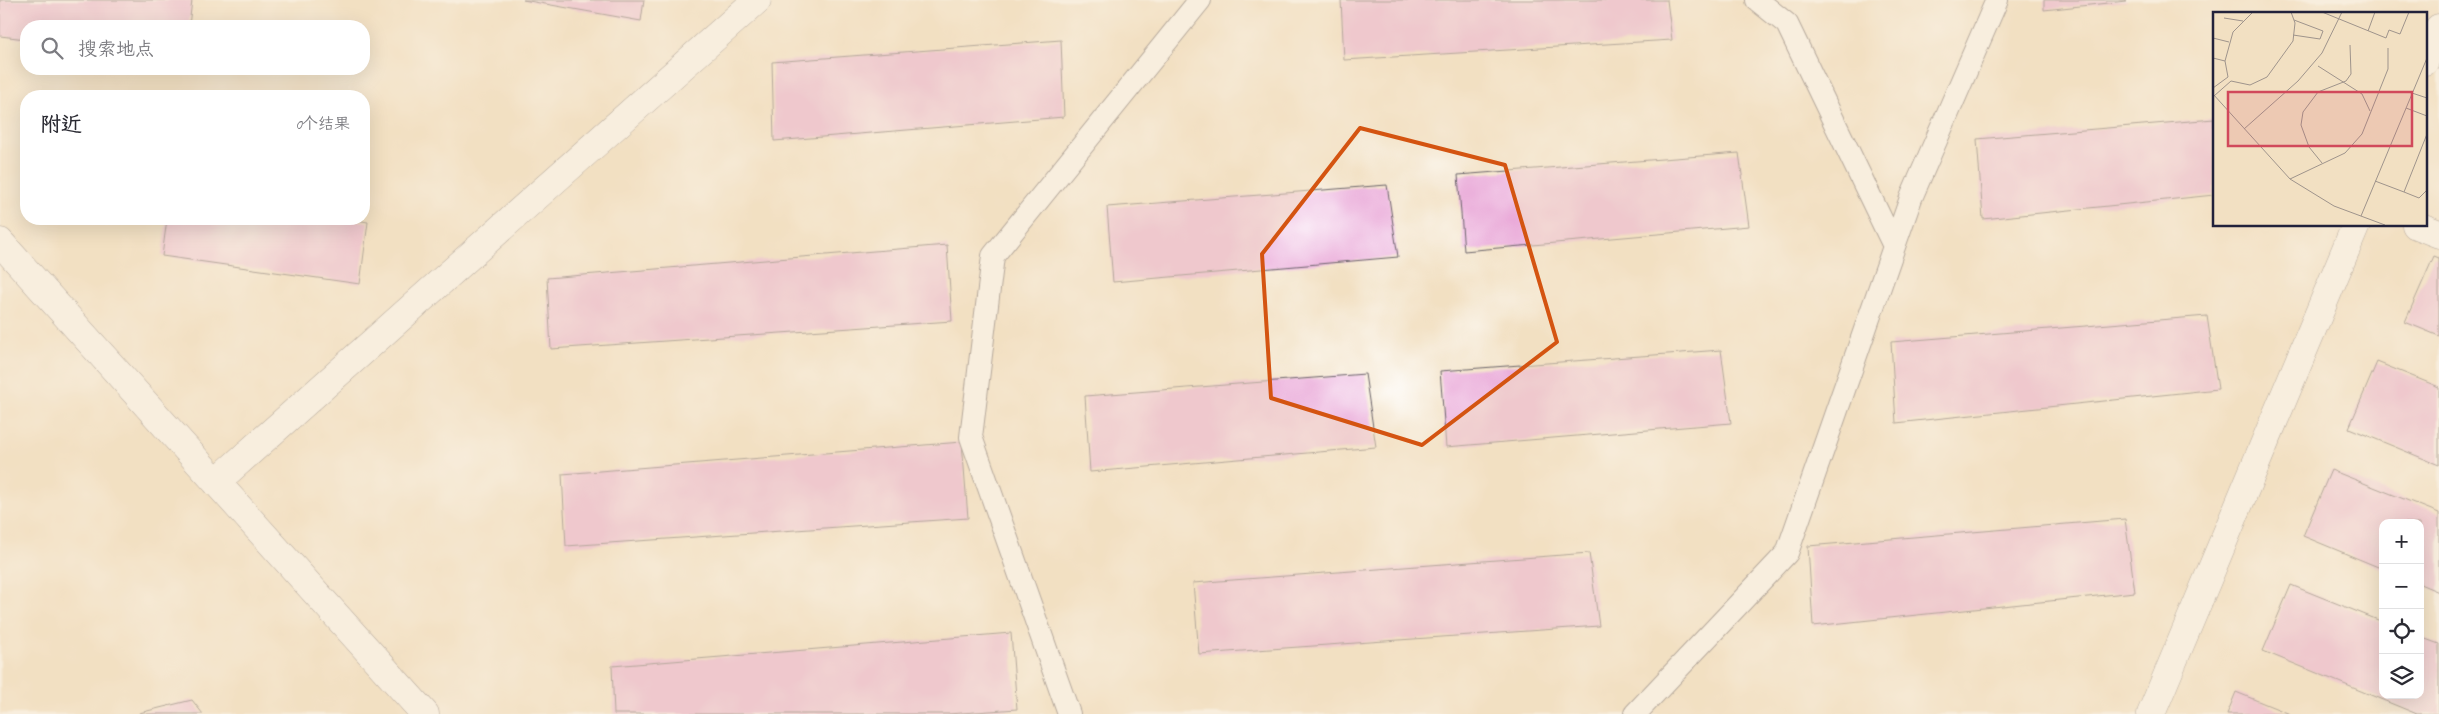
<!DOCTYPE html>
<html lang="zh">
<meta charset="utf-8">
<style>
body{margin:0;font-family:Caveat,"LXGW WenKai TC",sans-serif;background:#f2f2f3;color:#2b2b33}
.controls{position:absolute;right:15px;bottom:15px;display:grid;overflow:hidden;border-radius:10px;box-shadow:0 5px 20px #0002}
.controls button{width:45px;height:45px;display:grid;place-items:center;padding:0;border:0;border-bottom:1px solid #e1e1e2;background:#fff;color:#2b2b33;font:25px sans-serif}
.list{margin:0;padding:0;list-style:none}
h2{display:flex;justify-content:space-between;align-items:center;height:65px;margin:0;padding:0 20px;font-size:21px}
h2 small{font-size:16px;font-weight:400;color:#7c7c81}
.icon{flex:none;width:28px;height:28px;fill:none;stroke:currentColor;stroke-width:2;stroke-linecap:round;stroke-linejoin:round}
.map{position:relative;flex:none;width:2439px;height:714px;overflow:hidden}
.search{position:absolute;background:#fff;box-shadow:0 5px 20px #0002;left:20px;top:20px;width:350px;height:55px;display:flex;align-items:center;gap:12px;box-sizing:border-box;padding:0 18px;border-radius:20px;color:#7c7c81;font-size:19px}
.panel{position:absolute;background:#fff;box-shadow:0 5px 20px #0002;left:20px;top:90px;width:350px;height:135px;border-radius:20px}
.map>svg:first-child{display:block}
</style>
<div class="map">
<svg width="2439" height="714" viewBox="0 0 2439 714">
<rect width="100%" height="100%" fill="#fff"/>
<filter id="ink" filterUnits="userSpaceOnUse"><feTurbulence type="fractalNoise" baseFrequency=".02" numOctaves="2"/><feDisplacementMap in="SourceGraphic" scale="10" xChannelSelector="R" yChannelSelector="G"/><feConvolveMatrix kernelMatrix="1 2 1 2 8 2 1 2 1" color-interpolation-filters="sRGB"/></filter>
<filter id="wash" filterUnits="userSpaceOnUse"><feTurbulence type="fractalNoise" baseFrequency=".0096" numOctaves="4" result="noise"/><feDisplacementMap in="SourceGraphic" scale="20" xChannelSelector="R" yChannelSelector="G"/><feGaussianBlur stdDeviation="1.12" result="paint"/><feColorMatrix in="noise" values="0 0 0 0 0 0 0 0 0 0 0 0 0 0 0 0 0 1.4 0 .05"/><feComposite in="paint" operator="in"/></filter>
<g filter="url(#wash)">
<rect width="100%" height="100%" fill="#f2e0c2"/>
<g id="blocks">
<!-- building -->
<path fill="#eaabd9" d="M0,0H192L189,26H26V39L0,36Z
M523,0H644L641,21Z
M1341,0H1667L1672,40L1344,60Z
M2044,0H2126V1L2044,10Z
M1061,40L1064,117L774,141L772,62Z
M2214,119V195L1983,219L1977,139Z
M1739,153L1749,226L1464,251L1458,175Z
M1387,185L1398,257L1113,282L1107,207Z
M167,219H349L368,222L360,284L162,256Z
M947,245L952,321L551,349L547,278Z
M2434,256L2439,258V336L2405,322Z
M2207,316L2218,389L1896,423L1891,342Z
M1721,350L1731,423L1446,447L1440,371Z
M2377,362L2439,387V465L2349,428Z
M1365,374L1376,447L1090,472L1085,396Z
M962,442L968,518L566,546L562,474Z
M2331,470L2439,513V592L2420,584V523H2383V569L2303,536Z
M2125,519L2135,592L1813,626L1808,546Z
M1589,553L1599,626L1199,654L1193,583Z
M2291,585L2383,622V695H2420V637L2439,644V714H2417L2263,651Z
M1011,633L1017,709L948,714H614L612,666Z
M2236,692L2290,714H2227Z
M192,700L203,714H139V713Z"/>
</g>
</g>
<g filter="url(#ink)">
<use href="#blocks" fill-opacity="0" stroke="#6b646a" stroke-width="1"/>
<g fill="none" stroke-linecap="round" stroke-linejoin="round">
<defs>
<path id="lane" d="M1757,0L1787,24L1894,246
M1069,714L971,437L993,256L1200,0
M1635,714L1787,553L1911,198L1997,0"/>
<path id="street" d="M2425,61L2439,28
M2416,225L2439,234
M0,242L425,714
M216,482L757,0
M2151,714L2356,225"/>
</defs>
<!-- lane casing -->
<use href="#lane" stroke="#6b646a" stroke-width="24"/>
<!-- street casing -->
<use href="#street" stroke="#6b646a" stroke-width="29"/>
<!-- lane -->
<use href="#lane" stroke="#fff" stroke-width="22"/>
<!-- street -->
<use href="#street" stroke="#fff" stroke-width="28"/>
</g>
</g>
<!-- marked area -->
<path d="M0 0H2439V714H0ZM1360,128L1505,165L1557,342L1422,445L1271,398L1262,254Z" fill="#f2e0c2" fill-opacity=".55" fill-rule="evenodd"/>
<path fill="none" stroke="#d45411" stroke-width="4" stroke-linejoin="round" d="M1360,128L1505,165L1557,342L1422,445L1271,398L1262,254Z"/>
<!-- overview -->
<g transform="translate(2213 12)">
<rect width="214" height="214" fill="#f2e0c2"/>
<path fill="none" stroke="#9f948c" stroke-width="1" d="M109,0L173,26L176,18L187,22L196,0M11,6L30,9M155,19L162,0M80,23L107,27L110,19L81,8M0,26L16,30M0,46L12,49L20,20L40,0M105,54L149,82L157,99M0,76L15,65L12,49M199,81L214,86M0,82L77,167L121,194L172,213M1,84L18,69L37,73L54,65L80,29L82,11L78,0M193,96L214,104M31,117L85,69L109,41L129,0M214,122L191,180L206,186L214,178M109,151L96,135L88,113L90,100L105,80L133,69L138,62L137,33M77,167L132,141L149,122L175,57V36M162,169L191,180M148,204L214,46"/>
<path fill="#d1495b" fill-opacity="0.15" stroke="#d1495b" stroke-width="2.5" d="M15,80H199V134H15Z"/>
<rect width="214" height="214" fill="none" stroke="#22223b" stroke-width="2.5"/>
</g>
</svg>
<div class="controls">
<button>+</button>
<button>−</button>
<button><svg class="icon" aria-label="locate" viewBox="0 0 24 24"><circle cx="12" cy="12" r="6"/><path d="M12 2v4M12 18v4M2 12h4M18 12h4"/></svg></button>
<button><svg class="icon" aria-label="layers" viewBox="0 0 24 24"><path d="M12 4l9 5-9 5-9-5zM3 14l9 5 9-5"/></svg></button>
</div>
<div class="search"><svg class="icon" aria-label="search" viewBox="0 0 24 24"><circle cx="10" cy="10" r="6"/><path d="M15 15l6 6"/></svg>搜索地点</div>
<section class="panel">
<h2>附近<small>0个结果</small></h2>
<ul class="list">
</ul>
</section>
</div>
